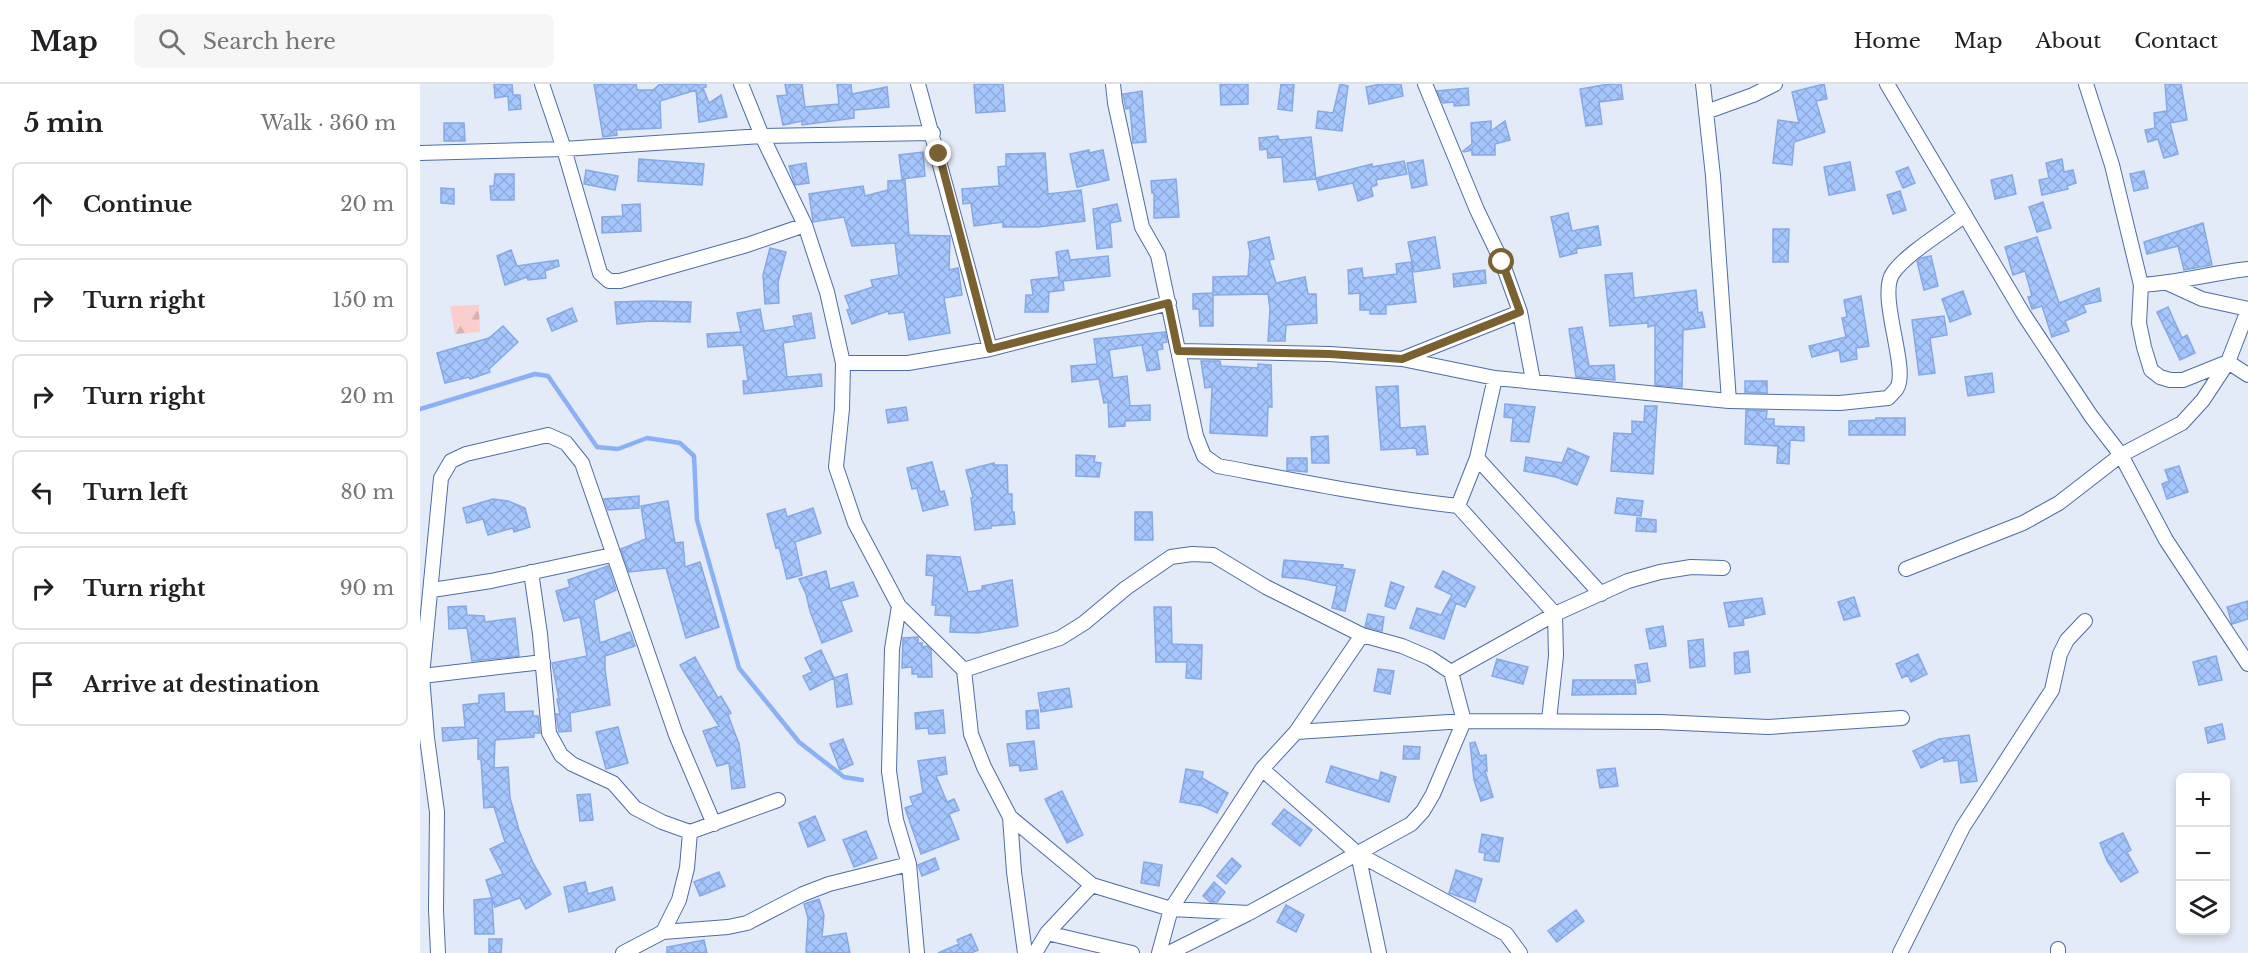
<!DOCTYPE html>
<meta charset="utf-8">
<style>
body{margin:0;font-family:"Libre Baskerville",serif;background:#f6f6f6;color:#202124}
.controls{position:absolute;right:18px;bottom:18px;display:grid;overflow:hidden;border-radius:9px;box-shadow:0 3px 9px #0003}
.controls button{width:54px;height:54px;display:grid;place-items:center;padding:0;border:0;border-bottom:2px solid #e0e0e0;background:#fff;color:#202124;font:30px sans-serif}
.stop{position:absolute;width:18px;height:18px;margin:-14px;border:4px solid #7a6132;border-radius:50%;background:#fff}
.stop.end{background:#7a6132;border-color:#fff;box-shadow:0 2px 6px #0008}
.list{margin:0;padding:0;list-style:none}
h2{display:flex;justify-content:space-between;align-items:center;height:78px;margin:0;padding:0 24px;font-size:26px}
h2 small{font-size:20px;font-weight:400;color:#757577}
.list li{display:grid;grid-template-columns:39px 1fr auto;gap:18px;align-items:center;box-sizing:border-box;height:84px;margin:0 12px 12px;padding:0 12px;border:2px solid #e0e0e0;border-radius:9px}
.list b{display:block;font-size:22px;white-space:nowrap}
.list em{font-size:20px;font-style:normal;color:#757577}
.icon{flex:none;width:33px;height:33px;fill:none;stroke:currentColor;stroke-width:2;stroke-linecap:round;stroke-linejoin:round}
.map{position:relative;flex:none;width:1828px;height:869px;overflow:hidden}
header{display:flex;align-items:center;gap:36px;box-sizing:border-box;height:84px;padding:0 30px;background:#fff;border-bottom:2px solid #e0e0e0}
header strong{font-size:28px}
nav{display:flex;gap:33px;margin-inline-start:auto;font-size:21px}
.search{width:420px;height:54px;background:#f6f6f6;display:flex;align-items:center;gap:15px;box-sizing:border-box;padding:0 21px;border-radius:9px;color:#757577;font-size:22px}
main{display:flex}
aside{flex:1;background:#fff}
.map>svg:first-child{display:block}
</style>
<header>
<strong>Map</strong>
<div class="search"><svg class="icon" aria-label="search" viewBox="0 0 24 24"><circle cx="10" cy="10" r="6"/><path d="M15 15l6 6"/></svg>Search here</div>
<nav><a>Home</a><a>Map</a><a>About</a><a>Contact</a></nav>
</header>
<main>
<aside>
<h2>5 min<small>Walk · 360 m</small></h2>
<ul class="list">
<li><svg class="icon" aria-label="ahead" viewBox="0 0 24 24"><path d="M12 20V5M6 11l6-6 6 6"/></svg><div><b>Continue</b></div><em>20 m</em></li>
<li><svg class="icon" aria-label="right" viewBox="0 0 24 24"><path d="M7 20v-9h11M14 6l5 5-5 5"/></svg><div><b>Turn right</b></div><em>150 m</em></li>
<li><svg class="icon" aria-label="right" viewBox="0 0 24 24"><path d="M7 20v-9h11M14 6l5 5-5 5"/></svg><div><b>Turn right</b></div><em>20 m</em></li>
<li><svg class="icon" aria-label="left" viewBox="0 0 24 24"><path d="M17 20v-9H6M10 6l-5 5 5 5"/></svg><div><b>Turn left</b></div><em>80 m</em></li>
<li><svg class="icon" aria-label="right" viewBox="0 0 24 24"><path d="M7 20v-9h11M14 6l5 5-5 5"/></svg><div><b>Turn right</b></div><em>90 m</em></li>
<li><svg class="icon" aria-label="arrive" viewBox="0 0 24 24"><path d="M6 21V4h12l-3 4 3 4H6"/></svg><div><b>Arrive at destination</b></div></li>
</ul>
</aside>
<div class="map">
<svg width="1828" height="869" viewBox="0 0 1828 869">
<defs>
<pattern id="forest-firs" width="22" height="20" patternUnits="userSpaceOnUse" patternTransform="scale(1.5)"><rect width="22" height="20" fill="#f9cecc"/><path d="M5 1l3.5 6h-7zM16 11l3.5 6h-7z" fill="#d5b1b1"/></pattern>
<pattern id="building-cross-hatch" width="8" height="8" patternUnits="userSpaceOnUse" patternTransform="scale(1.5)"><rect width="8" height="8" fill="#a6c6fe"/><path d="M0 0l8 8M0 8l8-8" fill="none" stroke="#8faadb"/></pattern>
</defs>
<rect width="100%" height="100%" fill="#e3ebf8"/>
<!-- forest -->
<path fill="url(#forest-firs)" d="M59,221L60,248L35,250L30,222Z"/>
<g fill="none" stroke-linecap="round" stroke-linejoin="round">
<!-- stream -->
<path stroke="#8ab0f5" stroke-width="4.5" d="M0,325L115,290L128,292L177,363L198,365L227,354L260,359L274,372L277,436L319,584L379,658L424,693L442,696"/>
</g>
<!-- building -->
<path fill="url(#building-cross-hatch)" stroke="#86a8e5" stroke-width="1.5" d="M74,0H92L93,11H100L101,25L89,26L88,12L75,14Z
M174,0H216L217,6H233L240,0H286V3L283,4L289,19L301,11L307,33L279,38L276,6L240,17L241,44L196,46L197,51L183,53Z
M365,0H382L385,23L419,20L417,0H431L432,10L467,3L469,23L434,26V34L382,41V37L363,41L357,12L367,11Z
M554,0H583L585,27L556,29Z
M800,0H828V20L801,21Z
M861,0H874L872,27L858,25Z
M920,0L928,2L922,47L896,44L898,27L913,29Z
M961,0H981L983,12L949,20L946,3Z
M1189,0H1201L1203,15L1179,18L1182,40L1166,42L1160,5Z
M1404,0L1407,15L1396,17L1405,48L1374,58L1372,81L1353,79L1358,36L1379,39L1372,8Z
M1745,0H1761L1767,36L1750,39L1758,70L1744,74L1738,55L1728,58L1725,46L1735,44L1734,29L1747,27Z
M1048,4L1049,21L1034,22V18L1023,19L1017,7Z
M722,7L726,58L713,59L710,24L706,25L703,10Z
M1071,37V47L1085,37L1090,56L1075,60V71H1052V66L1044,68L1043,67L1052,60L1051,39Z
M24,39H44L45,57H24Z
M858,52L859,56L891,53L896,95L864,98L862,73L848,74L847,65L840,66L839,54Z
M669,66V69L683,66L689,96L657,103L650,70Z
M503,68L505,92L482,95L479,71Z
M625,69L628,110L661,106L665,137L618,143H583V138L554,142L551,119L543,120L542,105L579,102L578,83L586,82V70Z
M219,75L284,80L282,101L218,97Z
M1642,75L1644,88L1653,86L1656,99L1647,102L1648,105L1622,111L1619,96L1629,94L1626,79Z
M1003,76L1007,101L992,104L987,79Z
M984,77L987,90L956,96L957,101L951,103L953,112L938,117L933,99L899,106L896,94L952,80V83Z
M1430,78L1435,106L1409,111L1404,83Z
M386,79L389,99L375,101L369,82Z
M1488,83L1495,99L1483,104L1476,88Z
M166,86L198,92L195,106L164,100Z
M1724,87L1728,104L1714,107L1710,90Z
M75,90H94V116H71L70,102H74Z
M1592,91L1596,110L1575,115L1571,96Z
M756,95L759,133L734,134V109H732L731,97Z
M485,96L489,151L530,152L529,186L538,184L542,211L524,214L530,249L489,256L484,228L469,230L468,227L432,240L427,226L430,225L425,212L453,203L451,196L479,191L475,159L432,162L424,133L393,138L389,110L443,102L445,112L468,106V97Z
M21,104L34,105V120L21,119Z
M1480,107L1486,126L1473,130L1467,111Z
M1623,118L1631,144L1617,148L1609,123Z
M220,120L221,147L182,149V133L203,132L202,121Z
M697,120L701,137L690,139L692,163L677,165L673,125Z
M1148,129L1152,147L1178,142L1181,161L1156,165L1157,169L1140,173L1131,133Z
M1783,139L1792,181L1764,186L1758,162L1727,170L1724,158Z
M1353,145H1369L1368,178H1353Z
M849,153L854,175L849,176L856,199L885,193L888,210H896L897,239L866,241L865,257H848L850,225L848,210L793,211V242H780L779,225H773V210L793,209V193L828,192L830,169L828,158Z
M1015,153L1020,184L994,188L988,158Z
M1617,153L1639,219L1679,204L1681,217L1663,221L1666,228L1645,237L1649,247L1632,253L1622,222L1612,225L1608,213L1612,212L1605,187L1593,191L1585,163Z
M350,164L366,168L358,198L359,219L345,220L343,191Z
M91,166L97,182L138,176L139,182L125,187L126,194L108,196L107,193L85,201L77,172Z
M648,166L650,176L688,172L690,192L643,197L644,206L629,208L628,228H605L606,211H613L611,196L639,193L636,168Z
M1511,172L1518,202L1504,206L1497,177L1501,174Z
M991,178L996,218L966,221V230H950V226H940V209L929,210L928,186L942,184L943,194L977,190L976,180Z
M1065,186L1066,199L1034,203L1033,190Z
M1212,189L1214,214L1276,206L1278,229L1282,228L1285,243L1263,246L1262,303L1235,301V241L1228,243V239L1190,242L1185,191Z
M1543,207L1551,230L1530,238L1522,215Z
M1441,212L1449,262L1436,264L1437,275L1421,278L1419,266L1392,273L1389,262L1426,253L1422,234L1427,233L1424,216Z
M231,217L271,218L270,238L230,237L197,240L195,218Z
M1748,223L1762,254L1767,251L1775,269L1760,276L1737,228Z
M152,224L157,237L132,247L127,235Z
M340,225L344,247L375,242L373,232L391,229L395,254L363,259L367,293L401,290L402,302L324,310L323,297H328L323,261L288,263L287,250L321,248L317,229Z
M1524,232L1527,251L1510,254L1515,289L1499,291L1492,236Z
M83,242L98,258L69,285L70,288L50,295L49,293L25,299L17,269L69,254Z
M1162,243L1169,282L1194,281L1195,296L1156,293L1149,245Z
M745,248L747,258L742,259L743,265L737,266L740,285L727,287L722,261L689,266L693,294L707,292L710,322L730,321V336L705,337V342L689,343L688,318L684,319L679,295L652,298L651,282L677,280L674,255Z
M781,277H800L801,282L838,284V280L851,281L852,323H848L847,352L790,349L792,303L785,304Z
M1572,289L1574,308L1548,312L1545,293Z
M1325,297H1347V309L1325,308Z
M978,302L980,344L1005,342L1008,370L997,371L996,364L961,366L956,303Z
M1085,320L1115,323L1109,358L1091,357L1093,334L1084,333Z
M1225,322H1237L1233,390L1191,387L1194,349L1212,350V337L1224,338Z
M486,323L488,336L468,339L466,326Z
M1326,326L1347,327L1346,335H1354V342L1384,343V357L1370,356L1369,380L1357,379L1358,362L1325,360Z
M1456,334H1485V351H1429V337L1456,336Z
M908,352L909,379H892L891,353Z
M1148,364L1169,373L1157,401L1136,393L1104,387L1106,373L1142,379Z
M656,371L675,372L674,378L681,379L679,393L656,392Z
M867,374H887V388L867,386Z
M512,378L520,408L524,407L528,421L503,427L497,404L492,405L487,384Z
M574,379V381H587L588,410H592V428H594L595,440L571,442V444L555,446L551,414L553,413L546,386Z
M1759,382L1768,408L1747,415L1742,400L1749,397L1745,386Z
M219,412V424L188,426L184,415Z
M1197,414L1223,417L1221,432L1195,429Z
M73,415L88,417L105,424L110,443L94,448L93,444L68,451L63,435L47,439L43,424Z
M248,417L255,459L263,458L265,483L280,478L299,543L266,554L246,484L209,488L201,465L226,455L221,422Z
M393,424L401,449L375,458L382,491L367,495L359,463L356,464L347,430L365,425L367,433Z
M715,428H732L733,456H715Z
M1217,434L1236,436V448L1216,447Z
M507,471L540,473L548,508L562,506V502L592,496L598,542L558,549L530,548L531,532L515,531L516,521H512L514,492L506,491Z
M864,476L923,481L922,484L935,486L925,527L912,524L917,502L884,495L862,493Z
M188,482L196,506L174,516L180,559L210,548L215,562L185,572V585L190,621L150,629L151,647L139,648L136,630H140L137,615H139L132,579L167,572L160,533L144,537L136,507L150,503L148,496Z
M406,487L410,505L433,498L438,512L421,517L432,547L402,559L390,527L386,510L379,495Z
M1023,487L1055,503L1045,523L1036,519L1024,555L990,544L997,524L1021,531L1032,511L1015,503Z
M971,498L984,503L975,525L965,522Z
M1434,513L1440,532L1424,536L1418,518Z
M1342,514L1345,530L1323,535L1324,541L1309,543L1304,519Z
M1828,517V535L1812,540L1807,523Z
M46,522L47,531L64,532L65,538L95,534L99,572L52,577L47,544L29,545L28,523Z
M734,523H751L752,560L782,561L781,595L766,594L767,578H736Z
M948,530L964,533L962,547L945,543Z
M1243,542L1246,562L1230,565L1226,545Z
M498,553V559H502V563L507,562L511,566L512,593H498V590H492V583L482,584L483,554Z
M1283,555L1285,582L1270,584L1268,557Z
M401,566L414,594L390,606L383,592L392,588L385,574Z
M1328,567L1330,588L1315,590L1314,569Z
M1498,570L1507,590L1491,598L1488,591L1482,594L1476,580Z
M1796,572L1802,596L1779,601L1773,578Z
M275,573L298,614L301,612L311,629L308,631L319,660L325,703L312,705L309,679L297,682L283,647L299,642L260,581Z
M1077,575L1108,583L1103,600L1072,592Z
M1227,579L1230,597L1218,599L1215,581Z
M958,585L974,587L970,610L954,607Z
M427,590L432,620L417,623L414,594Z
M1153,596H1215L1216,610L1152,611Z
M649,604L652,623L621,628L618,609Z
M84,609L85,628L113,627V632H118L120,649H114V653L75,656L74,684L88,683L90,714L99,746L113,779L131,810L106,825L100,814L75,823L72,814L74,850H55L54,816L72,814L66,796L83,790L70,765L85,758L74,723L64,724L61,676L58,675V654L23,657L22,644L45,643L43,621L59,619V611Z
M523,626L525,649L509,650L508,644L496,645L495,629Z
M618,626L619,644L607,645L606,627Z
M1802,640L1805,655L1788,659L1785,644Z
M198,643L208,679L186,685L176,648Z
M1549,651L1557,697L1541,699L1538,676L1524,678V673L1501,684L1493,667L1519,655Z
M423,655L433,680L420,686L410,660Z
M614,657L617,685L600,687L599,681L590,682L587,660Z
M1055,658L1060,672L1066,671L1067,687H1065L1073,713L1061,717L1054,696L1050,659Z
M984,662L1000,663L999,675H983Z
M525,673L527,690L516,692L527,718L534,715L539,726L529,730L539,755L501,770L485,724L493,721L490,713L503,709L498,677Z
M911,682L959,697L961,688L976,693L969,718L906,698Z
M1195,684L1198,702L1180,704L1177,686Z
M766,685L783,688L782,694L808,709L797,729L783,722L760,718Z
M642,707L663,751L647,759L625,715Z
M170,710L173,736L160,737L157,711Z
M864,725L892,746L880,762L852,740Z
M395,732L405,756L388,763L379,739Z
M446,747L457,774L434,783L423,756Z
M1703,749L1711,766L1707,768L1718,788L1701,798L1687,777L1680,759Z
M1062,750L1083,754L1079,778L1064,776L1065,769L1059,768Z
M515,774L519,785L502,792L498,781Z
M812,774L821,782L806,800L797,792Z
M724,778L742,781L739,802L721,799Z
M1036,786L1062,795L1055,818L1029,809Z
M299,788L305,802L280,812L274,798Z
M165,798L168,810L192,803L195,816L149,828L144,803Z
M794,798L805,808L797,818H790L783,812Z
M399,815L404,831L402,853L426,849L430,869L386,868L388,834L384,820Z
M866,821L884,831L876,848L857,838Z
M1156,826L1164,837L1137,858L1128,847Z
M551,850L558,866L551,869H518L539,860L537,856Z
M69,855H82L81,869H69Z
M284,856L287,869H247V863Z"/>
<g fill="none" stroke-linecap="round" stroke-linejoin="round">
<defs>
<path id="street" d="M122,0L144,65L180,189L189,197H200L327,161L385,141
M321,0L342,52L385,141L407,208L423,279L422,325L416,383L435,439L479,522L472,565L469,687L476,736L489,780L497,869
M498,0L570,265
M693,0L695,19L722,143L738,171L776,352L784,372L798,382C878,397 957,413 1038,422L1057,374L1075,294
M1005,0L1057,126L1082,178L1100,228L1113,296
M1283,0L1293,92L1309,317
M1467,0L1604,231L1671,332L1701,371L1746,456L1828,580
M1666,0L1692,81L1721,201L1719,239L1724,263L1731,286L1740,293L1750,296H1763L1808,278L1828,291
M1286,28L1333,11L1355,0
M0,69L144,65L342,52L513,49
M1747,199L1782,215L1828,225
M1721,201C1757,199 1792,189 1828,185
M758,267L910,270L982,275L1075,294L1309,317L1420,319L1468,314C1471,311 1475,307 1477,304C1489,284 1457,211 1473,189C1487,169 1525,147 1545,131
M982,275L1100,228
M423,279H488L570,265L749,219
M1057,374L1181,510
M1038,422L1135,530L1136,572L1129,636
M1486,485L1603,439L1639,419L1701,371L1762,339L1783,316L1808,278L1828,226
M111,488L120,550L129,649L141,671L152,680L193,699L215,724L242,738L270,748L358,716
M12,506L71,497L192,471
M479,522L544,586L551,650L564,683L590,733L594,788L605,869
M544,586L640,554L664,539L706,504L751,473L772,470L793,471L846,503L942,551L982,562L1010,574L1031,588L1135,530L1208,497L1240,488L1271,483L1303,484
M2,592L123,578
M876,648L1044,637L1240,638L1348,643L1482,634
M842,685L938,770L1086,850L1100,869
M590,733L672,801L751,825L829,829L991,740L1003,727L1013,710L1044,637L1031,588
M938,770L959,869
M243,848L308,843L327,839L383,810L409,800L489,780
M627,849L712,869
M1638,865V869
M18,869L16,826L17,728L7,654L2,592L21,394L31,377L46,370L128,351L146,359L162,379L256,651L294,740
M203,869L243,848L259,816L267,784L270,748
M615,869L627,849L672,801
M739,869L751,825L842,685L876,648L942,551
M749,869L827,830
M1480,869L1543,743L1632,606L1640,570L1647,556L1665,537"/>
</defs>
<!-- street casing -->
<use href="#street" stroke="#4e6da6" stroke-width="16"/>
<!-- street -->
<use href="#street" stroke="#fff" stroke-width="14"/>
</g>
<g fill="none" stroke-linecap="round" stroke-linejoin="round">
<!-- route -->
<path stroke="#7a6132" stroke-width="8" d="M519,70L570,265L748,219L758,267L910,270L982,275L1100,228L1082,178"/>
</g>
</svg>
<div class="controls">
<button>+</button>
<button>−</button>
<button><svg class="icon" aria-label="layers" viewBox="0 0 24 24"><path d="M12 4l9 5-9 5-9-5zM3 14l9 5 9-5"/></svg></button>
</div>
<div class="stop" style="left:1082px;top:178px"></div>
<div class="stop end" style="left:519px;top:70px"></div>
</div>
</main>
